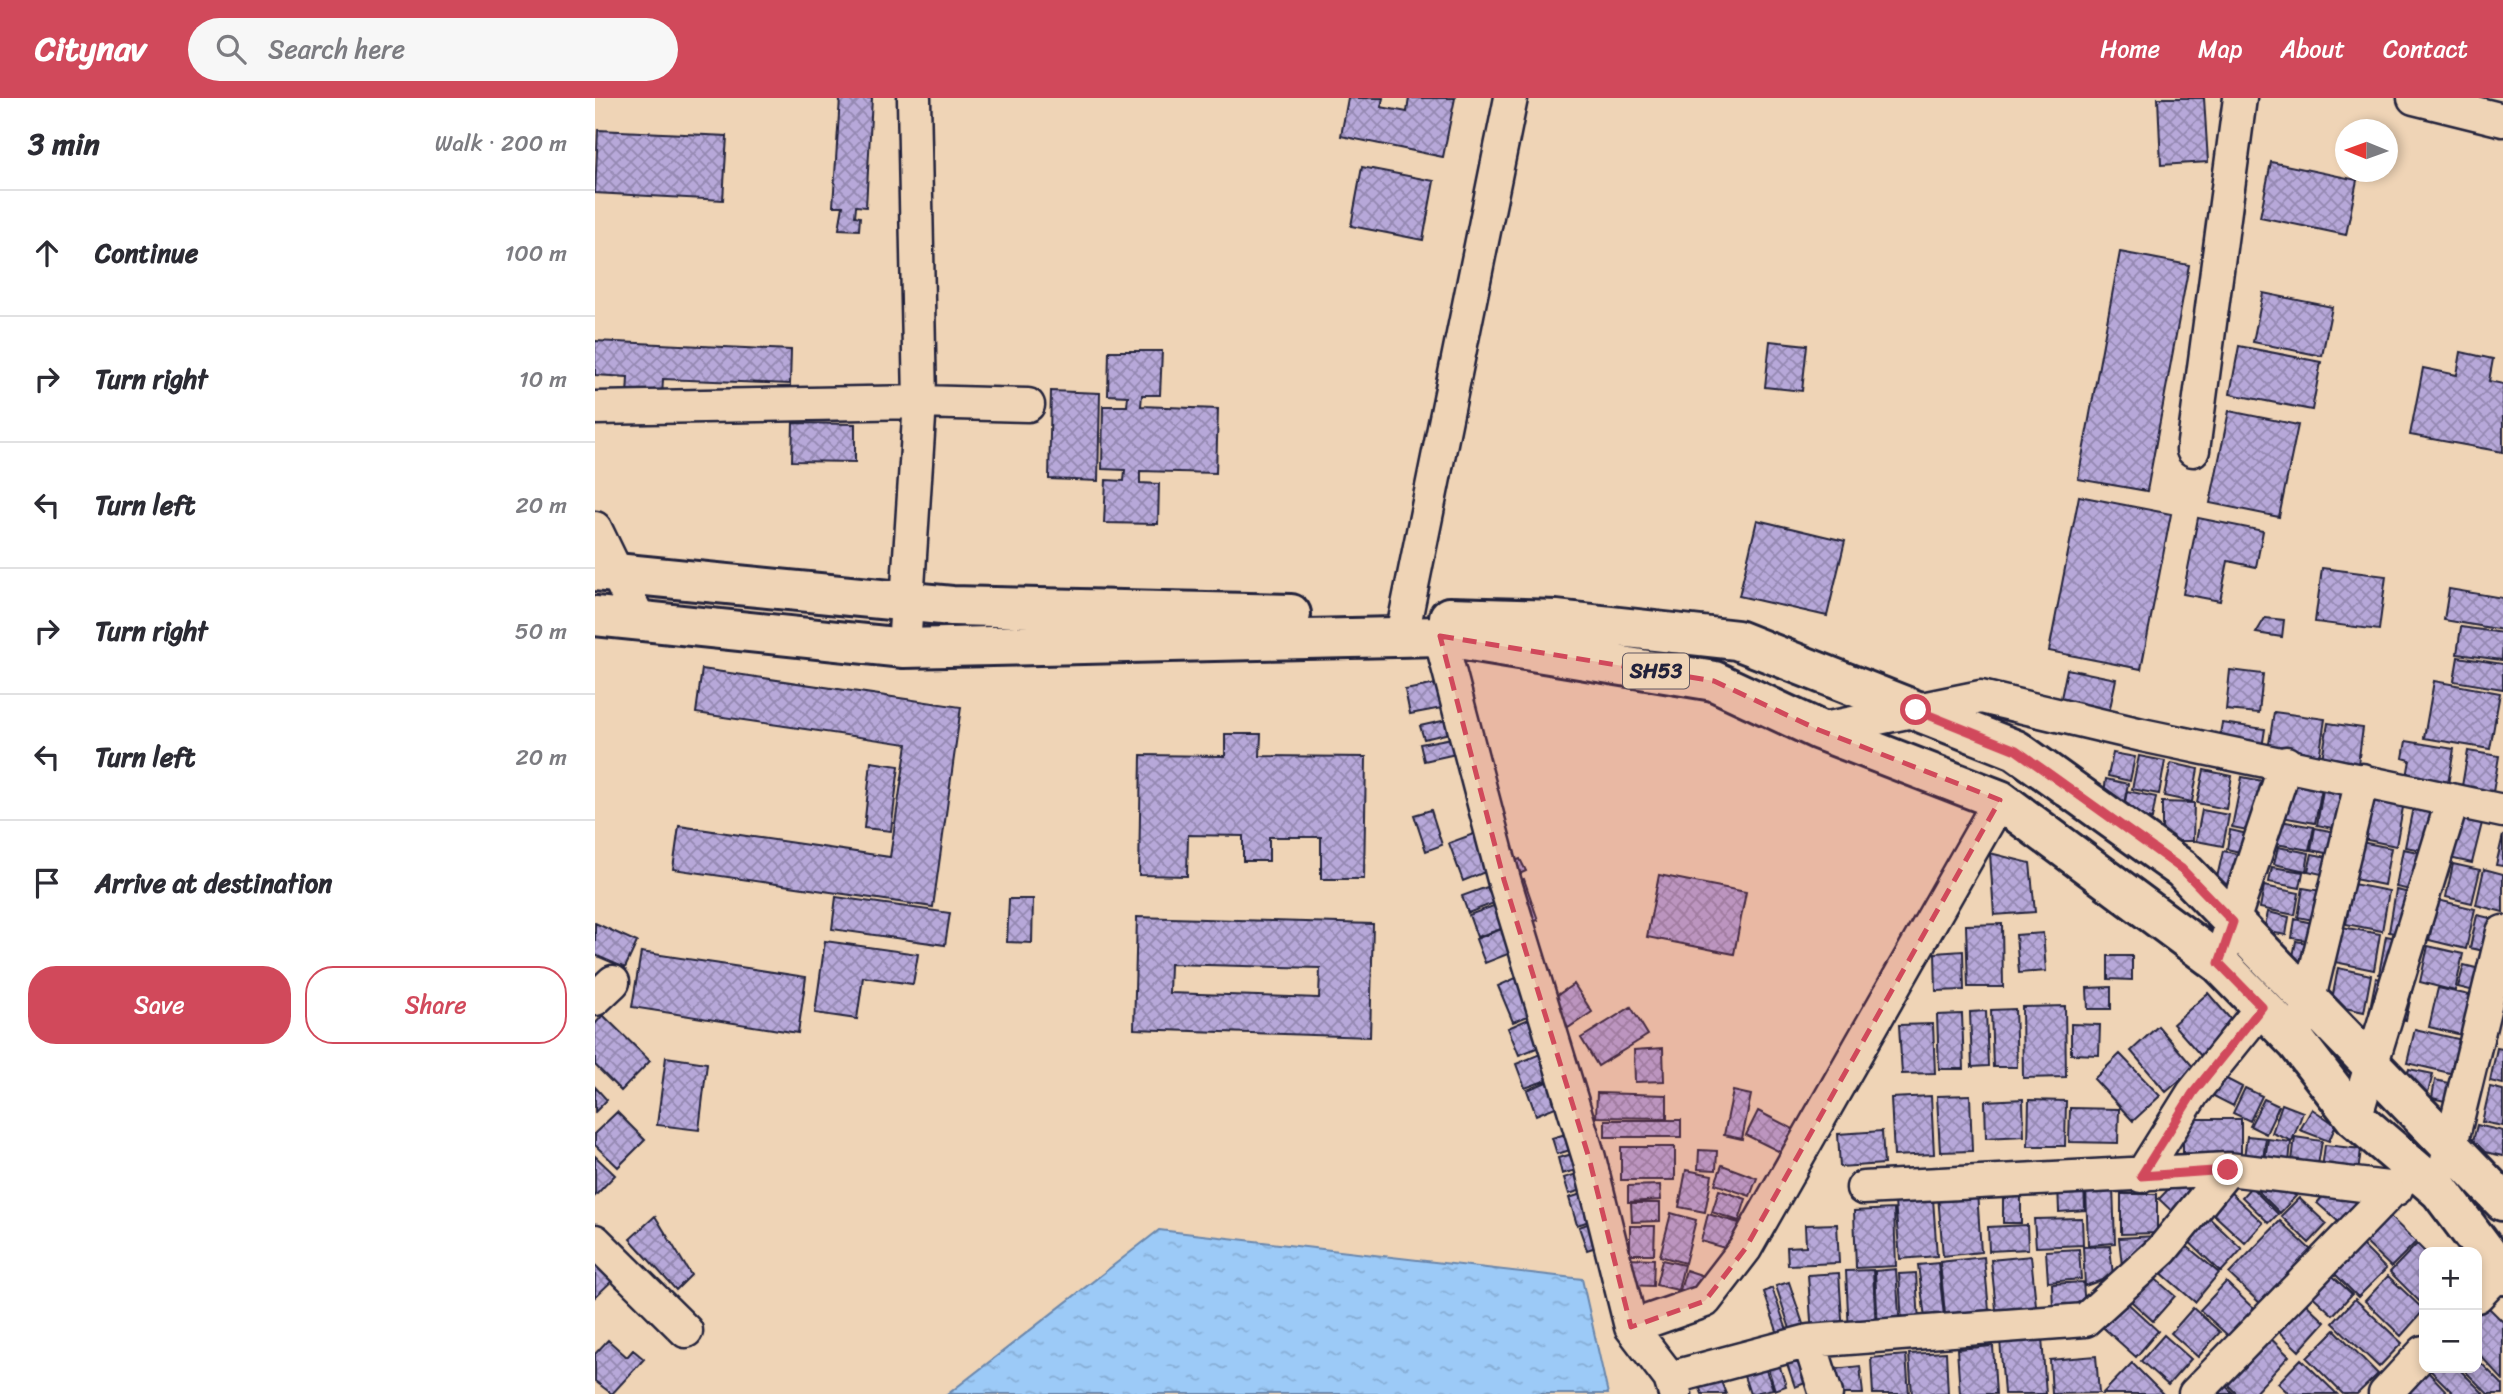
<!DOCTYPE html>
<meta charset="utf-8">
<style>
body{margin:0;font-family:Sriracha,sans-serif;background:#f7f7f7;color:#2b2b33}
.controls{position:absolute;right:21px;bottom:21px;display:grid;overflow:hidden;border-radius:14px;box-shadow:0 4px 10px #0003}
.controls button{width:63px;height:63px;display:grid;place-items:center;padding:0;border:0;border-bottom:2px solid #e1e1e2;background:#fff;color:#2b2b33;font:35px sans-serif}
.compass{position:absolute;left:1740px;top:21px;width:63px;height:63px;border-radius:50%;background:#fff;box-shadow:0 4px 10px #0003;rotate:271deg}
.stop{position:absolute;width:21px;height:21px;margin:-16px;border:5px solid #d1495b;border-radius:50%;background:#fff}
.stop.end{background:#d1495b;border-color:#fff;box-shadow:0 2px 7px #0008}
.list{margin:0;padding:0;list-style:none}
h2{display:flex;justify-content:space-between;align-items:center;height:91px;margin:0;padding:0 28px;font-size:30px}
h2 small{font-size:23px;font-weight:400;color:#7c7c81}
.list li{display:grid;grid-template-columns:46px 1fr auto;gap:21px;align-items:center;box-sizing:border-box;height:126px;padding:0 28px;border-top:2px solid #e1e1e2}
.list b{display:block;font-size:26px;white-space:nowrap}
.list em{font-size:23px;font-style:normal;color:#7c7c81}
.actions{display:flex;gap:14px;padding:21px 28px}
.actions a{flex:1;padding:16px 0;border:2px solid #d1495b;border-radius:28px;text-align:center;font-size:24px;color:#d1495b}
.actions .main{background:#d1495b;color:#fff}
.icon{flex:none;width:38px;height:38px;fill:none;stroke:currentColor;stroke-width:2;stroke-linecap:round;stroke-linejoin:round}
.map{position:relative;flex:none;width:1908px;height:1296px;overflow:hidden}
header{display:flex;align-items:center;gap:42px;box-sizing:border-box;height:98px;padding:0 35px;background:#d1495b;color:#fff}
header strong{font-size:33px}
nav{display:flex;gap:38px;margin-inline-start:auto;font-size:24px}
.search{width:490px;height:63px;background:#f7f7f7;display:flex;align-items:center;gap:18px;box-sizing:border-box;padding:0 24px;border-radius:38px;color:#7c7c81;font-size:26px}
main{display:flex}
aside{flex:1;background:#fff}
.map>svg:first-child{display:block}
</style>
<header>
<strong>Citynav</strong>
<div class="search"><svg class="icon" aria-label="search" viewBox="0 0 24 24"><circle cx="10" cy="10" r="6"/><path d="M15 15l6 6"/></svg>Search here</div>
<nav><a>Home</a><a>Map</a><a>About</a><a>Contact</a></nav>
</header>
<main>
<aside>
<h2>3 min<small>Walk · 200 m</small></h2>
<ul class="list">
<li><svg class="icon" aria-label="ahead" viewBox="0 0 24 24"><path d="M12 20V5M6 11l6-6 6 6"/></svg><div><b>Continue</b></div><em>100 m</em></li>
<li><svg class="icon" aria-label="right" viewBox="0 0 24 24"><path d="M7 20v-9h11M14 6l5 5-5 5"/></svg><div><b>Turn right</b></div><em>10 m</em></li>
<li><svg class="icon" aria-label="left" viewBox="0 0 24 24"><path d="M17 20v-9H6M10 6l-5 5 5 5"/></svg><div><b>Turn left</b></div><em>20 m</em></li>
<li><svg class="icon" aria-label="right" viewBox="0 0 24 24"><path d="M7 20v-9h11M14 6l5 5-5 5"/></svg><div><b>Turn right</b></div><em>50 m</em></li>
<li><svg class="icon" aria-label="left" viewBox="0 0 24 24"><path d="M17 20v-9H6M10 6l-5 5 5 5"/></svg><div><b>Turn left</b></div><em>20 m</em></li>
<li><svg class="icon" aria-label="arrive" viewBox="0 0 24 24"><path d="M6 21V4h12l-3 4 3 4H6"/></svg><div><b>Arrive at destination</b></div></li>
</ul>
<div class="actions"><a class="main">Save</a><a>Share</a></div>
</aside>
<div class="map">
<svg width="1908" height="1296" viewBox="0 0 1908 1296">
<defs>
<pattern id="water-ripples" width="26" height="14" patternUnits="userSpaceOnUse" patternTransform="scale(1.75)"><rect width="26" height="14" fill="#9ccaf7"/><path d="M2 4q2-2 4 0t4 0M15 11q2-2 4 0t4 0" fill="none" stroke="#86add5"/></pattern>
<pattern id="building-cross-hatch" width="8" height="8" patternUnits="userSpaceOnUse" patternTransform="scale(1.75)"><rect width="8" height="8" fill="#b7a8d9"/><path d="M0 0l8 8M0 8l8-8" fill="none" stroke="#9488b1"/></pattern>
</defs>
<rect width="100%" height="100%" fill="#efd4b6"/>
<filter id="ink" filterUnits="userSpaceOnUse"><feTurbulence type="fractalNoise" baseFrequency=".0143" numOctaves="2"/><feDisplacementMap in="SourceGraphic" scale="14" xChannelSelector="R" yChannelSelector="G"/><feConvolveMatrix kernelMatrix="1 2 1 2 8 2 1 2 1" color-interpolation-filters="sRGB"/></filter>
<g filter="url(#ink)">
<!-- water -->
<path fill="url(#water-ripples)" stroke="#6b87ac" stroke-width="2" d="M564,1132L987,1181L1013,1296H353Z"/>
<!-- building -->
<path fill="url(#building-cross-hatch)" stroke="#22223b" stroke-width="2" fill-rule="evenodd" d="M245,0H277L271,109L261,108L260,118L265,119L264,132L244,131L248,108H238Z
M753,0H788L786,9L812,14L814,0H860L848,59L746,38Z
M1563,0H1609L1613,64L1566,67Z
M3,32L132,38L128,102L0,95Z
M1676,64L1762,82L1751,137L1665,119Z
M767,69L839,83L828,142L756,128Z
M1525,154L1594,167L1552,393L1483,381Z
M1668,195L1737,209L1727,258L1658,244Z
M0,243L196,252L195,286L68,281L67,300L32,298L33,279L0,277Z
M1175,243L1212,247L1207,293L1170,289Z
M1644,248L1726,264L1717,312L1635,296Z
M514,253H567L565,297H547L546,308L623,311L621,375L545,373V385L564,386L563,426L509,425L511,382L529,383L530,372L507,371L508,308H532L533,298L513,297Z
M1866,254L1898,261L1894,283L1908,286V354L1815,337L1828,270L1862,277Z
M456,293L505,295L503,383L454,381Z
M1634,313L1703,327L1684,419L1615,405Z
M198,325L260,326V364L197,363Z
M1484,398L1576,416L1546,571L1454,553Z
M1603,420L1668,433L1661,469L1633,463L1625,503L1588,496Z
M1162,422L1250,443L1232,518L1144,498Z
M1727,470L1791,478L1784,532L1720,524Z
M1854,491L1908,500V532L1849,522Z
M1670,520L1689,522L1687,539L1661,535Z
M1866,529L1908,535L1907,562L1862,556Z
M1863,559L1908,566V591L1859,583Z
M107,571L366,609L338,809L78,771L84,728L295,759L312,646L101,615Z
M1472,571L1521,581L1514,615L1465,605Z
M1635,572L1668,576L1664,615L1631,612Z
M1839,583L1905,595L1895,651L1829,640Z
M847,585L852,609L815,616L810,592Z
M1679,614L1730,621L1724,660L1673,652Z
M856,621L859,634L829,641L825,628Z
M1627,625L1670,631L1667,650L1624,642Z
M1733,625L1768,630L1763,666L1727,661Z
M630,636H666L665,658L771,659L769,781H726V739H674V763H648V738L593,737L592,778L544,777L546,657L630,658Z
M857,640L861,656L829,663L825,646Z
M1811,643L1859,651L1853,686L1812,679L1815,662L1808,660Z
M1873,653L1904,658L1898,694L1867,688Z
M1518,655L1540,659L1535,683L1513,678Z
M1544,658L1570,663L1564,696L1537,691Z
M276,664L304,668L296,733L269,730Z
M1576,665L1603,671L1597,704L1569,698Z
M1609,672L1637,678L1631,711L1602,705Z
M1647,679L1683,686L1673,736L1637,729Z
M1511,681L1533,686L1529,705L1508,700Z
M1689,683L1727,690L1720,725L1682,718Z
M1728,692L1760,698L1753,733L1722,727Z
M1532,693L1561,699L1557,721L1528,715Z
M1776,697L1809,704L1801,748L1768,741Z
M1567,704L1599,705L1598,743H1567Z
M1818,709L1853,715L1845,755L1810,749Z
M836,712L847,747L831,753L819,717Z
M1607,712L1634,717L1628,748L1601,743Z
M1859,719L1887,725L1877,765L1850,759Z
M1685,723L1719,729L1714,752L1681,746Z
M1720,730L1750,736L1746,758L1716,752Z
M1635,732L1666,739L1662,758L1632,751Z
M881,735L895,772L868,783L854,745Z
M1908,737V768L1901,767Z
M1766,744L1796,750L1789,787L1759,781Z
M1683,749L1714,755L1711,773L1679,766Z
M1808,751L1843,758L1836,796L1801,789Z
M1628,753L1662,760L1655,791L1621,784Z
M1395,755L1435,765L1440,814L1399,817Z
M1717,756L1743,761L1740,779L1713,773Z
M925,761L931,773L916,780L910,767Z
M1858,766L1885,772L1877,805L1851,799Z
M1677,769L1708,774L1705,790L1674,784Z
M1889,771L1908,776V814L1881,807Z
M1064,777L1151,794L1139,856L1052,839Z
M929,781L943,822L928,827L914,786Z
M1758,786L1794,793L1787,833L1751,826Z
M1669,788L1704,795L1700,817L1665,810Z
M892,789L899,805L873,815L867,798Z
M1708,790L1738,795L1733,825L1703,819Z
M1801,792L1834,799L1827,840L1794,834Z
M241,799L355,815L350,847L237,831Z
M414,801H438L437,845L412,844Z
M1843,802L1880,811L1871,851L1834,842Z
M901,807L909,830L882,839L874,817Z
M1673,814L1694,819L1691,837L1669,833Z
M1882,817L1908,823L1902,856L1875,850Z
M542,819L778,826L775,939L539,931ZM575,866L725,870L724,900L574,895Z
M1700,821L1721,826L1718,843L1697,840Z
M0,825L42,844L30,870L0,857Z
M1407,826L1408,889H1373L1371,827Z
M1747,829L1785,836L1779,872L1740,864Z
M909,830L918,854L890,865L881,841Z
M1448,835L1451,873L1424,875L1421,837Z
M1791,838L1828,845L1820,883L1784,876Z
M230,843L323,856L318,886L268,879L262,921L220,915Z
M1701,843L1724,847L1718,879L1695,874Z
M1833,848L1868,856L1860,893L1825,884Z
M1368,853L1369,892L1341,893L1340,855Z
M46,854L211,879L203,935L37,909Z
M1513,858H1537V882L1513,881Z
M1869,867L1897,874L1892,896L1863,889Z
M1743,870L1776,877L1769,914L1736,907Z
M923,879L938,916L918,924L903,888Z
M1781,880L1818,888L1811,922L1774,915Z
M979,886L997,914L973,930L955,902Z
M1516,889V911H1493L1492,890Z
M1843,890L1892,901L1883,941L1834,929Z
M1613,895L1649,937L1614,967L1578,926Z
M1470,908L1471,979L1428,980L1427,909Z
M1036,909L1053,937L1003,968L986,940Z
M1420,911L1422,969H1398L1396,912Z
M1391,913L1393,968L1377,969L1375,914Z
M1367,916L1369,971H1344L1342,917Z
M8,917L55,963L26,993L0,967V926Z
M936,920L947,948L924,957L913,930Z
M1338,926L1340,975L1307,976L1304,927Z
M1476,926L1505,927L1504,957L1476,956Z
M1563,928L1599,970L1571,994L1536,953Z
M1820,931L1880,945L1872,979L1812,965Z
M1068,950L1069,983L1040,984L1039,952Z
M1902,950L1908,951V986L1895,983Z
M950,954L960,979L930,990L921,966Z
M1525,956L1565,998L1538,1023L1499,981Z
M71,959L112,965L104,1032L62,1027Z
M1814,971L1838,976L1832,998L1808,993Z
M1620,975L1647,989L1638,1008L1611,994Z
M959,981L970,1005L941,1017L932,992Z
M1840,982L1871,989L1867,1007L1837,1000Z
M0,989L12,1002L0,1014Z
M1895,989L1908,992V1028L1887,1024Z
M1650,990L1667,998L1655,1023L1638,1015Z
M1138,993L1156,997L1147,1041L1129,1037Z
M1002,995L1072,997V1020L1001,1019Z
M1375,997L1377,1053L1345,1054L1342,998Z
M1336,998L1339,1056L1299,1058L1296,1000Z
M1428,1001L1429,1038L1391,1040L1390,1003Z
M1669,1001L1684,1008L1671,1036L1655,1028Z
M1434,1002L1471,1003L1470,1048H1433Z
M1687,1006L1708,1014L1697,1043L1677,1035Z
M1475,1010L1524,1011L1523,1045L1474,1044Z
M1717,1011L1741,1027L1734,1043L1705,1032Z
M1163,1013L1202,1033L1191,1057L1151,1037Z
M22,1014L50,1042L23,1069L0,1047V1035Z
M1588,1021H1646V1056L1588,1055Z
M1010,1022H1086V1039H1010Z
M1882,1027L1908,1033V1058L1876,1051Z
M981,1033L985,1049L962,1056L957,1040Z
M1287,1033L1289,1066L1245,1069L1243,1036Z
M1652,1038L1671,1040L1668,1061L1649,1059Z
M1700,1039L1727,1043L1723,1067L1697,1063Z
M1673,1041L1696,1044L1694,1064L1670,1061Z
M1730,1047L1766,1051L1763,1075L1727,1071Z
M1026,1049H1080V1082H1026Z
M1104,1052L1122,1053L1121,1072L1103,1071Z
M988,1053L992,1069L967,1076L963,1060Z
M0,1058L20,1077L0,1098Z
M1127,1067L1162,1080L1155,1098L1120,1086Z
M1091,1072L1117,1077L1110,1114L1084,1109Z
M992,1073L997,1089L974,1096L969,1080Z
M1584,1080L1604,1099L1584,1120L1564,1101Z
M1671,1080L1701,1098L1685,1115L1658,1088Z
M1489,1085L1490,1112L1464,1114L1463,1086Z
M1739,1085L1763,1106L1745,1125L1722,1105Z
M1065,1087L1066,1102L1033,1104V1088Z
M1518,1089L1520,1145L1493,1147L1491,1090Z
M1656,1089L1683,1116L1674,1125L1647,1099Z
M999,1092L1007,1119L982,1127L974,1100Z
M1124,1092L1151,1101L1144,1123L1117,1114Z
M1633,1092L1668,1125L1650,1145L1614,1112Z
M1382,1094L1386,1154L1348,1158L1343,1097Z
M1408,1094H1426V1125H1408Z
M1526,1096H1562V1135L1526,1136Z
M1704,1100L1732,1126L1714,1145L1686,1118Z
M1338,1101L1342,1158L1305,1161L1300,1104Z
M1036,1105H1065V1123L1037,1124Z
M1299,1111L1301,1168L1261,1170L1259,1113Z
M1788,1112L1821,1144L1796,1169L1763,1137Z
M1076,1115L1101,1122L1090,1165L1065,1158Z
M1113,1116L1151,1127L1143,1154L1106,1143Z
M1610,1116L1647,1151L1626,1174L1589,1139Z
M60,1118L96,1177L81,1192L35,1141Z
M1487,1120L1488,1147L1441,1149L1439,1121Z
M1006,1121L1013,1145L992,1152L984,1129Z
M1685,1123L1717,1153L1667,1207L1634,1176Z
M1242,1126L1244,1165L1193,1167L1192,1149L1211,1148L1210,1127Z
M1432,1127L1433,1151L1394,1153L1393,1129Z
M1035,1128H1060L1059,1156H1035Z
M1561,1138L1528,1177L1524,1140Z
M1759,1139L1791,1171L1763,1199L1731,1167Z
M1587,1144L1624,1175L1600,1204L1564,1173Z
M1822,1146L1830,1154L1829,1208L1795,1174Z
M1515,1148L1518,1178L1490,1188L1488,1149Z
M1484,1151L1486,1181L1453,1184L1451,1153Z
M1436,1158L1442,1217L1402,1221L1396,1162Z
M1389,1159L1394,1212L1350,1216L1345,1164Z
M1032,1160L1059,1161L1058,1188L1032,1187Z
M1067,1162L1089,1167L1083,1192L1061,1187Z
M4,1163L20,1180L0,1199V1166Z
M1343,1165L1349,1218L1330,1220L1323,1167Z
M1301,1171L1305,1231H1283L1280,1173Z
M1549,1171L1580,1198L1558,1223L1528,1196Z
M1730,1171L1757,1196L1738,1217L1711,1192Z
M1091,1172L1112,1179L1106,1199L1085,1192Z
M1278,1172L1281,1234L1254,1235L1251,1173Z
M1244,1175L1248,1236L1217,1238L1213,1177Z
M1321,1175L1324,1225L1307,1226L1304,1176Z
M1793,1178L1829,1212L1806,1238L1770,1203Z
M1194,1184L1210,1232L1197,1237L1181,1188Z
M1488,1184L1490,1210L1458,1212L1457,1186Z
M1631,1184L1663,1215L1638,1242L1605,1212Z
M1177,1190L1193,1235L1184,1239L1169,1194Z
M1526,1199L1563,1233L1541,1259L1503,1225Z
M1706,1201L1730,1224L1704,1253L1679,1229Z
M1760,1201L1807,1245L1784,1269L1738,1225Z
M1891,1207L1908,1224V1282L1882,1254V1216Z
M1598,1210L1625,1234L1603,1259L1576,1235Z
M1740,1232L1783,1276L1762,1296H1748L1712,1260Z
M1669,1234L1694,1258L1659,1296H1642L1626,1280Z
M1569,1237L1596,1261L1573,1287L1546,1263Z
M1447,1239L1451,1296H1409L1405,1241Z
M13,1242L32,1259L38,1252L49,1261L17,1296L0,1283V1256Z
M1398,1248L1401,1296H1365L1362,1251Z
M1212,1249L1224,1280L1200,1289L1189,1257Z
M1351,1254L1353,1296H1317L1314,1256Z
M1311,1257L1314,1296H1278L1276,1260Z
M1501,1258L1504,1295L1457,1296L1455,1262Z
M1706,1261L1742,1296H1694L1683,1285Z
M1882,1261L1908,1287V1296H1893L1867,1270H1882Z
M1183,1263L1191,1288L1180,1292L1172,1267Z
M1537,1265L1568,1296H1507Z
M1169,1267L1178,1291L1155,1296L1148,1275Z
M1265,1268L1268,1296H1242L1240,1271Z
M1833,1270H1863L1889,1296H1859Z
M1832,1273L1854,1296H1808Z
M1123,1276L1131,1296H1107L1103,1285Z
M1625,1283L1639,1296H1614Z"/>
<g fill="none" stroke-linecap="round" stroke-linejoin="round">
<defs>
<path id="minor" d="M1819,0L1908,22
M0,310L325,304L433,307
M1598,352L1645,0
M0,430L44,521
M807,537L916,0
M845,538L909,782L994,1060L1036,1229L1075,1280L1080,1296
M309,550L325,304L319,0
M1224,632L1386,599L1547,637L1908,713
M1624,865L1691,665
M0,901L18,884
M1709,921L1767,682
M1760,1020L1857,704
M1851,1067L1908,834
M1546,1078L1598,995L1667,909
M1268,1090L1633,1071L1801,1091
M0,1143L91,1233
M1882,1198L1905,1174L1908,1163
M1036,1229L1110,1203L1150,1151L1405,702
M1214,1243L1231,1296
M1075,1280L1214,1243L1490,1222L1567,1152L1633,1071
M1600,1296L1809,1080
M1790,1296L1829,1254"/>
<path id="major" d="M0,473L357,508L696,516
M0,518L309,550L845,538L1119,583L1224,632L1405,702L1624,865L1703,946L1760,1020L1845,1093L1908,1177
M854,519L961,522L1142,542L1421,652L1587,771L1908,1103"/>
</defs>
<!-- minor casing -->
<use href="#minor" stroke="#22223b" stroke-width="37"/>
<!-- major casing -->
<use href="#major" stroke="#22223b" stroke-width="44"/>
<!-- minor -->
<use href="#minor" stroke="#efd4b6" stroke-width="32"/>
<!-- major -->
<use href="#major" stroke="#efd4b6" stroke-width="38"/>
</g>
</g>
<g fill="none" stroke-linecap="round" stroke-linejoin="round" filter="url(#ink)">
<!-- route -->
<path stroke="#d1495b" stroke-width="9" d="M1321,612L1421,652L1587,771L1638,824L1624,865L1667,909L1598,995L1546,1078L1633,1072"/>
</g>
<!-- marked area -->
<path fill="#d1495b" fill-opacity="0.2" stroke="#d1495b" stroke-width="5" stroke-dasharray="14 9" stroke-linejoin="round" d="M845,538L1119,583L1224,632L1405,702L1150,1151L1110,1203L1036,1229L994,1060L909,782Z"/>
<g text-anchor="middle" stroke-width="5" stroke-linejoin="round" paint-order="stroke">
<!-- shield labels -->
<rect fill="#efd4b6" stroke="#605760" stroke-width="2" x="1028" y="555.5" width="66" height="35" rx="5"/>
<g font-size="21" font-weight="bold" fill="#22223b">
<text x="1061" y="580">SH53</text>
</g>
</g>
</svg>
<div class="controls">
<button>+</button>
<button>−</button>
</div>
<svg class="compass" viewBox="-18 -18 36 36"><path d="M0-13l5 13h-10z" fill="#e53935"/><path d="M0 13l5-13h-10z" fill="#7c7c81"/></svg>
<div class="stop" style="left:1321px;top:612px"></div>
<div class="stop end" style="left:1633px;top:1072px"></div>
</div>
</main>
